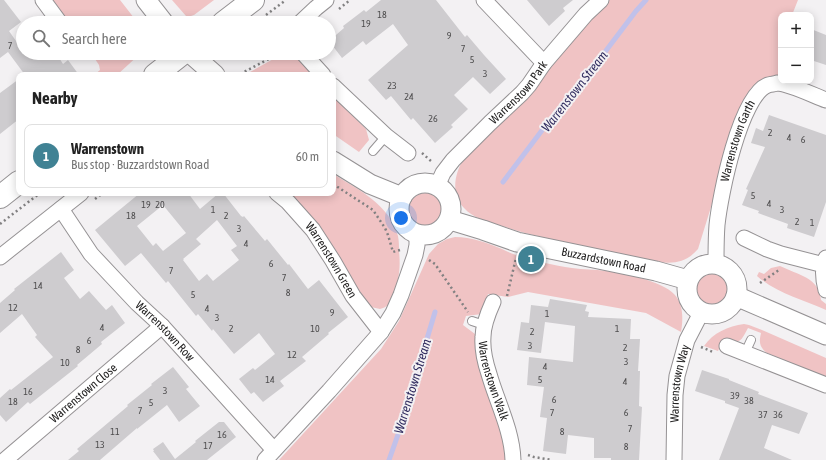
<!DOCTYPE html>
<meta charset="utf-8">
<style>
body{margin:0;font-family:"Asap Condensed",sans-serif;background:#f6f6f6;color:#222}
.controls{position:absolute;right:12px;top:12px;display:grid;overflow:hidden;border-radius:8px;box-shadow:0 2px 10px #0003}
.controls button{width:36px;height:36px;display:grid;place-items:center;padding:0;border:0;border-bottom:1px solid #e0e0e0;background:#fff;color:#222;font:20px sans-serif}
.you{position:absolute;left:401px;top:218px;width:14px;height:14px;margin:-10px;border:3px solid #fff;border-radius:50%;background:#1a73e8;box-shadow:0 0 0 6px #1a73e833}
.badge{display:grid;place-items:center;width:26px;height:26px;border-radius:50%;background:#408294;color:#fff;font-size:13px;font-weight:700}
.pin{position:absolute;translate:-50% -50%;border:2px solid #fff;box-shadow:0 1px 4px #0006}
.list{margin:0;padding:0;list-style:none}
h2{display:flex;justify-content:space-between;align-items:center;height:52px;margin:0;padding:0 16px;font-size:17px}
h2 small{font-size:13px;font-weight:400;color:#767676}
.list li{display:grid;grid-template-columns:26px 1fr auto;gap:12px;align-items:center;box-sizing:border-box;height:64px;margin:0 8px 8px;padding:0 8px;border:1px solid #e0e0e0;border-radius:8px}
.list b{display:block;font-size:15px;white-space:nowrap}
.list p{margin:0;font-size:13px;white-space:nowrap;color:#767676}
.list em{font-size:13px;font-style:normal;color:#767676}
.icon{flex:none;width:22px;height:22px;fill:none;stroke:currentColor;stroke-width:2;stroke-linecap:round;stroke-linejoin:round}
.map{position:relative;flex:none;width:826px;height:460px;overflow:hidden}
.search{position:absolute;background:#fff;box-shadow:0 2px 10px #0003;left:16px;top:16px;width:320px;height:44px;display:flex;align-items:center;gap:10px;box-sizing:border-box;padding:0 14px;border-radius:22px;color:#767676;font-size:15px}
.panel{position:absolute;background:#fff;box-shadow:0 2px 10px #0003;left:16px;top:72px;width:320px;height:124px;border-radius:8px}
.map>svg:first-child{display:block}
</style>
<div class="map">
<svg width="826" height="460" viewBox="0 0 826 460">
<rect width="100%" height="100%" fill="#f3f1f3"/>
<!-- green -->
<path fill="#f0c3c4" d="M51,0H120L138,23H68Z
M172,0H214L194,15L191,16H186Z
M609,0H798L792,15H781V45L780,49L781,72L780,75L760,81L751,88L742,104L711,207L698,249C687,262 675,264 659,262C629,256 599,249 570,243C546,238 522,233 499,225C486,221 473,218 464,208C451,194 454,175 463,160L535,88L578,31L595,12Z
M91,53H141L117,75H94L100,70L99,65Z
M284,53H295L314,75H254L250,72Z
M333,96L366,129L369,140L359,152L333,134Z
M333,174C358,189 390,205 398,236C399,241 399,247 399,251C400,261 400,270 398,279C396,287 394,298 388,305C386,307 383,308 380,309L371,307L364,300L329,240L303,208L289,193H333Z
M408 211a18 18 0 1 1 36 0a18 18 0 1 1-36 0Z
M455,237C472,237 487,243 502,249C507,251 511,254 516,255C534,260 554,266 572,268C583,270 595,269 606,271C623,272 663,282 674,294C684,304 683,320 681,332L646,313L528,292L508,297L488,294L482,314L466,316L463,325L475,334L480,364L503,434L506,460H279L381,349L399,321L429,254L438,244L447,239Z
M780,266C798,275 819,277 821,300L826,304V310C803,300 776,293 757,276L759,272L764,274L771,268Z
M696 288a16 16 0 1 1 32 0a16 16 0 1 1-32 0Z
M744,324L749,325L762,330L826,358V378L767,353C759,347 759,342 761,333L748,328C740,343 741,343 723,340L718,351L704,346C713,333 728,326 744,324Z"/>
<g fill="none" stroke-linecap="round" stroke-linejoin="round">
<!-- stream -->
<path stroke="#c1c1ea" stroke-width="5" d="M503,182L543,129L583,81L636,11L646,0
M389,460L400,429L435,312"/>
</g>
<!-- building -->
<path fill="#cecccf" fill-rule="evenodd" d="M0,0H4L21,22L9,31L23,51V53H56L63,64L68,60L79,75H25L8,52L0,58Z
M381,0H436L465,37L467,35L484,55L506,79L490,94L473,77L454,95L468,109L451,125L453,127L435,143L413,118L411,120L391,96L386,100L368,80L408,45L393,24L366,45L363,41L342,58L329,41L344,28L343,26L364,10L366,12Z
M527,0H573L563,8L565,11L549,26Z
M811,29L826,35V65L811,60Z
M19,79V119L0,134V93Z
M769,115L826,135V202L814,237L787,228L788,224L758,213L759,211L742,205L748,190L746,189L765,147L751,143L756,128L763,131Z
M140,193H188L200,209L219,193H223L241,216L243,217L244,216L265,241L267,239L288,265L289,264L308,289L319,280L348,317L328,333L329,334L302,357L306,361L280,381L284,386L263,402L254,392L251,394L239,379L253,368L255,370L275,354L259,333L234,354L213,329L212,331L198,314L196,316L168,281L166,283L141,253L125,266L95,230ZM163,205L186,233L163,251L156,243L153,246L137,226ZM217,220L237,246L231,250L239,260L213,281L207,274L199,281L183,260H184L183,259L201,244L196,239Z
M61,252L74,270L64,278L80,299L89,291L106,310L112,305L125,323L101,342L102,344L77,365L78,366L30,404L28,402L6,422L0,415V398L10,389L11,390L53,357L35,337L37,335L22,314L0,333V303L15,290L14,289Z
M550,299L587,305L585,311L589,312L588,317L631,319L630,339H640L638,371H640L639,406L642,407L639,460H611V458H594V438L568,435L566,454L543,451L547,418L540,417L544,387L527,385L529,357L573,362L575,326L545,322L541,353L517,350L521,322L529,323L531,305L548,307Z
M173,367L189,387L186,389L200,406L179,422L167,405L137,429V428L100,460H68L79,451L77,449L128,406L127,405L152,385L151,384Z
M702,370L729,379V380L759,392L758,394L808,413L799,434L772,425L764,448L792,460H719L739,408L725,403V401L695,391Z
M219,422H224L236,437L207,460H160L153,451H154L153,449L163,442L175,459L196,442L195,441Z"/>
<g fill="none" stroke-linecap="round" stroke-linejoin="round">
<defs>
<path id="service" d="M373,151L386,136
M472,321L484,325
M745,353L751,340"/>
<g id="minor">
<path d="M43,0L60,23"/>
<path d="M484,0L544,63"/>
<path d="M300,23L316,8L326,0"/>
<path d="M303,53L323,75"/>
<path d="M333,86L386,136L408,153"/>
<path id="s1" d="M437,186L443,173L453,160L490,123L522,93L529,85L544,63L586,14L601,0"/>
<path id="s2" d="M277,193L288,202L313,230L333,261L353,296L381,332"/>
<path id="s3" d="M61,209L91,254L137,303L162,326L274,450"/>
<path d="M744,238L767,249L781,254L824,265"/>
<path d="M0,257L81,193"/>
<path d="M826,258C822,269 823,279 826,290"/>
<path id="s4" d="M716,264C716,251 716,238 717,225C720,196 740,95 768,85C771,84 775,84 777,83C788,83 815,96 826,100"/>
<path id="s5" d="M493,302C488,313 483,325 483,337C482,350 485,362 489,374C497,402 512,430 513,460"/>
<path d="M727,346L826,385"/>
<path id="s6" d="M5,460L162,326"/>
<path d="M265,460L329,391L381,332L393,313L401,295L415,255L417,245V235"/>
<path id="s7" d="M674,460L675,395L677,376L687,340L702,311"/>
</g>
<g id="tertiary">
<path d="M146,0L164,23"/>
<path d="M190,53L215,75"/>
<path d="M333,161L370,184L402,197"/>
<circle cx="425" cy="209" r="26"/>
<path id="s8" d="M450,220L483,230L517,242L656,271L688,280"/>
<circle cx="712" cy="289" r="25"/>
<path d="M736,296L826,335"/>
</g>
<path id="secondary" d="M223,23L253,0
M155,75L183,53
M0,197L19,182"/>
</defs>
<!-- service casing -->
<use href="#service" stroke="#959294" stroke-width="10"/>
<!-- minor casing -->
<use href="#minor" stroke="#959294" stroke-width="17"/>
<!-- tertiary casing -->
<use href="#tertiary" stroke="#959294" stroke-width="21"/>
<!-- secondary casing -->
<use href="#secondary" stroke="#959294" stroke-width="24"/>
<!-- path -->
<path stroke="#828182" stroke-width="2.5" stroke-dasharray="2 3" stroke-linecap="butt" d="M339,9L350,0
M266,15L286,0
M241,75L244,72L280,53
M422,153L432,162
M333,184L373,210L385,228L388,235L393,252L400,250
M95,199L103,193
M0,224L40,193
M429,260L435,264L468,312
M760,283L779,270
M507,296L516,258
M701,347L713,352
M528,455L534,457L552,460"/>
<!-- service -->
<use href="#service" stroke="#fff" stroke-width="8"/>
<!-- minor -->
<use href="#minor" stroke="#fff" stroke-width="15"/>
<!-- tertiary -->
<use href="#tertiary" stroke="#fff" stroke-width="19"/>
<!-- secondary -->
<use href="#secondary" stroke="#fff" stroke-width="22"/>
</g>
<g text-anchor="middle" stroke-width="4" stroke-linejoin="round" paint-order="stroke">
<!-- number labels -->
<g font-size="10" fill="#4e4d4e">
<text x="382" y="18">18</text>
<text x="366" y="27">19</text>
<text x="449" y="39">9</text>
<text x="10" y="49">7</text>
<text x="463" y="52">7</text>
<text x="472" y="63">5</text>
<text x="485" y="77">3</text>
<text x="392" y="89">23</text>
<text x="409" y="100">24</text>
<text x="433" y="122">26</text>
<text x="770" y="136">2</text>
<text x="789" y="141">4</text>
<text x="803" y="143">6</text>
<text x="753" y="199">5</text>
<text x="769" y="207">4</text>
<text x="146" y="208">19</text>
<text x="160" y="208">20</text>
<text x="213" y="213">1</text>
<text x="782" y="213">3</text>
<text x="131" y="219">18</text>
<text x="226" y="219">2</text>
<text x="797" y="225">2</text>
<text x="812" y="226">1</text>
<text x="239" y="232">3</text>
<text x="246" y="247">4</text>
<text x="271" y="267">6</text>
<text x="171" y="274">7</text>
<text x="284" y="281">7</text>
<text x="38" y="289">14</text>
<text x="288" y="296">8</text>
<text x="193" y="298">5</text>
<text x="13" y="311">12</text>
<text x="207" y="312">4</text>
<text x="332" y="316">9</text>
<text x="547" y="317">1</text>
<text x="217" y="321">3</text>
<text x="102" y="331">4</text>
<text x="231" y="332">2</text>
<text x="315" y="332">10</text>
<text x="617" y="332">1</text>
<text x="532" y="335">2</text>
<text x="89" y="344">6</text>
<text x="530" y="349">3</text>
<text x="625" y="351">2</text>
<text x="78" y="353">8</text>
<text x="292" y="358">12</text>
<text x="626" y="365">3</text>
<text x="65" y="366">10</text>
<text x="545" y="370">4</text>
<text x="270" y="383">14</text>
<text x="540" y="383">5</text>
<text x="625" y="385">4</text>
<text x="165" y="394">3</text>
<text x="28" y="395">16</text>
<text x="735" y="399">39</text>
<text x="554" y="403">6</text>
<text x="749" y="404">38</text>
<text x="13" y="405">18</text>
<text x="151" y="406">5</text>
<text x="140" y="414">7</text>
<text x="552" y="416">7</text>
<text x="626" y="416">6</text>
<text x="763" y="418">37</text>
<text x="778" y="418">36</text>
<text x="630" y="432">7</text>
<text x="115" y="435">11</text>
<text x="562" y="435">8</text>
<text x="222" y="438">16</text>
<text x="100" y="448">13</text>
<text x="208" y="449">17</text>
<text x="626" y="450">8</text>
</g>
<!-- street labels -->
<g font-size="12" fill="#242323" stroke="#f3f1f3">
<text dy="4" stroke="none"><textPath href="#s1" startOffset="125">Warrenstown Park</textPath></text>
<text dy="4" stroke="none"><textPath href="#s4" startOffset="126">Warrenstown Garth</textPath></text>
<text dy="4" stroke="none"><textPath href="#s8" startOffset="159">Buzzardstown Road</textPath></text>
<text dy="4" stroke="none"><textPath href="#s2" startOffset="87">Warrenstown Green</textPath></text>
<text dy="4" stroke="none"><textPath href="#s3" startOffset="161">Warrenstown Row</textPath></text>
<text dy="4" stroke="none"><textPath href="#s5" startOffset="82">Warrenstown Walk</textPath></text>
<text dy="4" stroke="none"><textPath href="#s7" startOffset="77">Warrenstown Way</textPath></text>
<text dy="4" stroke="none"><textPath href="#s6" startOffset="103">Warrenstown Close</textPath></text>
</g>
<!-- water labels -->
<g font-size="13" font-style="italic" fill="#322d60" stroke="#f3f1f3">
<text transform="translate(574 91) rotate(-52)" y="5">Warrenstown Stream</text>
<text transform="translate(412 386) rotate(-73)" y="5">Warrenstown Stream</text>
</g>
</g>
</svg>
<div class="controls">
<button>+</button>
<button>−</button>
</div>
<div class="you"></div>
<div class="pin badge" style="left:531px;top:259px">1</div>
<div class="search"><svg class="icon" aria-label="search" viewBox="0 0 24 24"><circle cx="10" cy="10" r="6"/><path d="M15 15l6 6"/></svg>Search here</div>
<section class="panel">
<h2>Nearby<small></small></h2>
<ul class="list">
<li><span class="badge">1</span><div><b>Warrenstown</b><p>Bus stop · Buzzardstown Road</p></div><em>60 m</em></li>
</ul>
</section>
</div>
